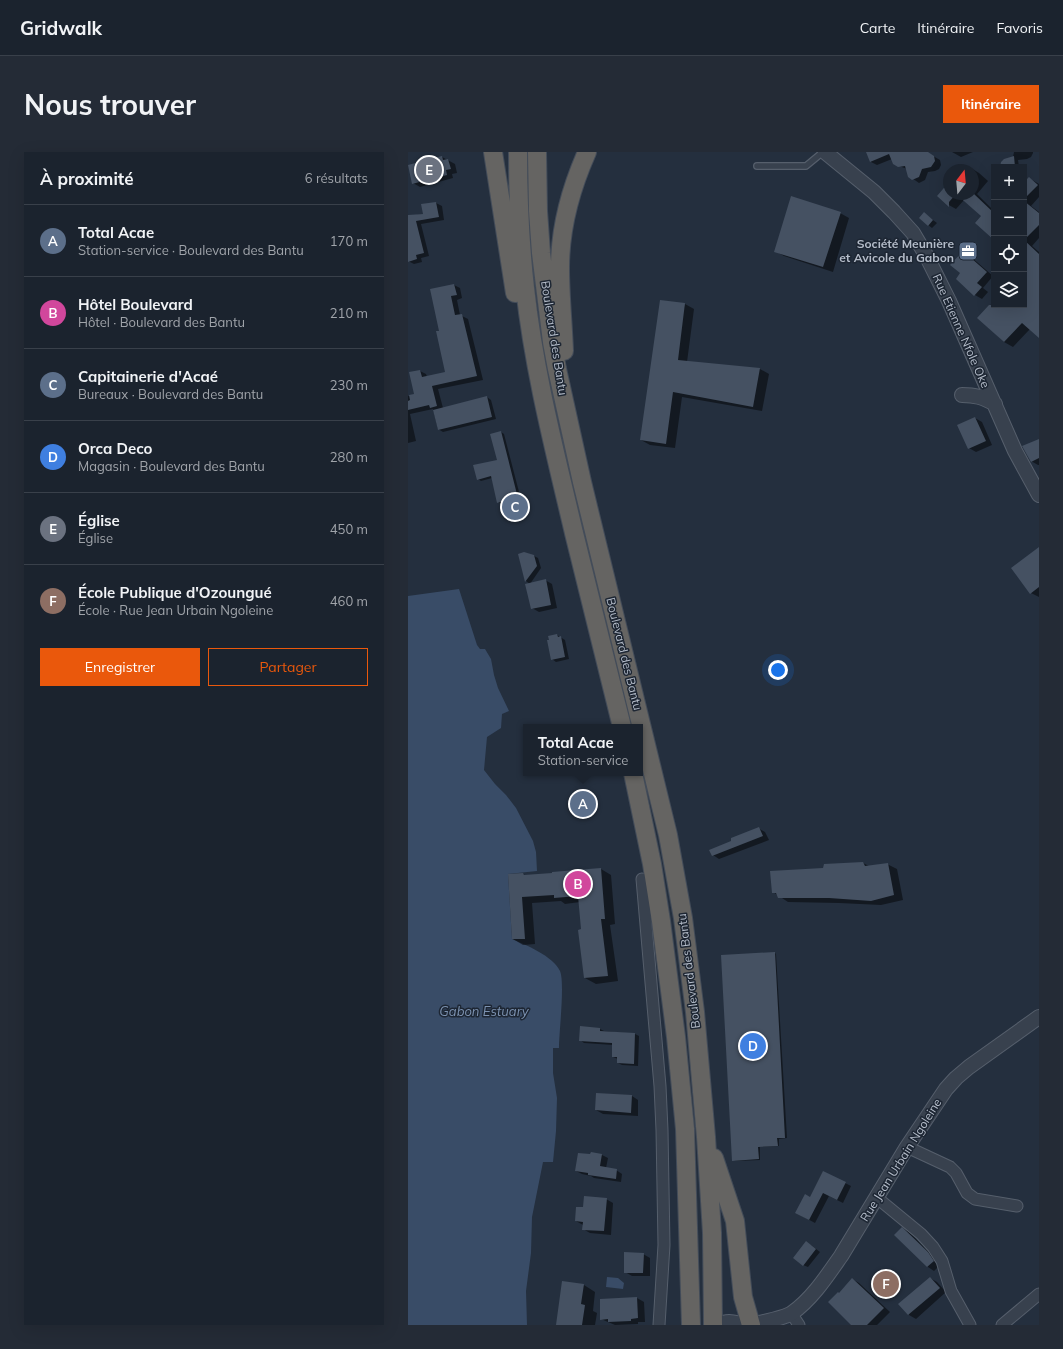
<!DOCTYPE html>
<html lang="fr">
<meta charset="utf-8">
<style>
body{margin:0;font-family:Mulish,sans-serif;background:#242b36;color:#f1f3f6}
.controls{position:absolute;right:12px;top:12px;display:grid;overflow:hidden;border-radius:0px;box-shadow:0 4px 16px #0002}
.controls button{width:36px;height:36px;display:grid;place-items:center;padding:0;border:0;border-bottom:1px solid #39404a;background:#1b232e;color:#f1f3f6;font:20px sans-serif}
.compass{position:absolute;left:535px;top:12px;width:36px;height:36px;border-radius:50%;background:#1b232e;box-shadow:0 4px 16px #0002;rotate:16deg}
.you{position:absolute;left:370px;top:518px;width:14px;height:14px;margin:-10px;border:3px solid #fff;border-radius:50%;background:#1a73e8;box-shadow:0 0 0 6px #1a73e833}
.badge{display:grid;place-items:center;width:26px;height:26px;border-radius:50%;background:#ea580c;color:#fff;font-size:13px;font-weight:700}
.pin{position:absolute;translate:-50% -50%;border:2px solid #fff;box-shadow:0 1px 4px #0006}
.popup{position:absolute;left:115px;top:572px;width:120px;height:52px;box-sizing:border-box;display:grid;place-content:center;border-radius:0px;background:#1b232e;filter:drop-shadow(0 1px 3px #0005);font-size:13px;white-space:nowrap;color:#a0a4aa}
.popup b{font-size:15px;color:#f1f3f6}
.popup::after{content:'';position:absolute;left:50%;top:100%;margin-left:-8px;border:8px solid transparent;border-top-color:#1b232e}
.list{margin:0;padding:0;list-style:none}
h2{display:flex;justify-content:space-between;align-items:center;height:52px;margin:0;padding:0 16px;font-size:17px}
h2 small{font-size:13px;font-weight:400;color:#a0a4aa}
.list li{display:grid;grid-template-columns:26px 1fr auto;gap:12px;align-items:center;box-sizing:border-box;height:72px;padding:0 16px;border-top:1px solid #39404a}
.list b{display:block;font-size:15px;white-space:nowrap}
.list p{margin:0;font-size:13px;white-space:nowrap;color:#a0a4aa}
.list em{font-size:13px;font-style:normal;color:#a0a4aa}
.actions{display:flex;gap:8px;padding:12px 16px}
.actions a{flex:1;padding:9px 0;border:1px solid #ea580c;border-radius:0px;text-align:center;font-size:14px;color:#ea580c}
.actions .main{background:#ea580c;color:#fff}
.icon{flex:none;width:22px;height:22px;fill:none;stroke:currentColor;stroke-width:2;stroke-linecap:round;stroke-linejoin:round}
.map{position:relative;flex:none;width:631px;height:1173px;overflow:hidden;border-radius:0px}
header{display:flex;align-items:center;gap:24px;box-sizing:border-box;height:56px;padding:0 20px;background:#1b232e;border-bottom:1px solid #39404a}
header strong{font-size:19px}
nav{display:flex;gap:22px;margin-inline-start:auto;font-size:14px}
.intro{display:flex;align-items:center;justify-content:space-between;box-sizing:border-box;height:96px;padding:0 24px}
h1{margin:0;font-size:28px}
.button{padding:10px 18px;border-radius:0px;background:#ea580c;color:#fff;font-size:14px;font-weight:700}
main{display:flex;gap:24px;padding:0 24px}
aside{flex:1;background:#1b232e;border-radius:0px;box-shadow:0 4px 16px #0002}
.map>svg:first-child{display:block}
</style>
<header>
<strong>Gridwalk</strong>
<nav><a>Carte</a><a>Itinéraire</a><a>Favoris</a></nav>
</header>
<div class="intro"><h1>Nous trouver</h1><a class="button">Itinéraire</a></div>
<main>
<aside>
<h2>À proximité<small>6 résultats</small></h2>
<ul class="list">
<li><span class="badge" style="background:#5c6f8a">A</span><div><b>Total Acae</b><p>Station-service · Boulevard des Bantu</p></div><em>170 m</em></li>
<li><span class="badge" style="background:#d1479c">B</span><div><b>Hôtel Boulevard</b><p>Hôtel · Boulevard des Bantu</p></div><em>210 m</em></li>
<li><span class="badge" style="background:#5c6f8a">C</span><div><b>Capitainerie d'Acaé</b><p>Bureaux · Boulevard des Bantu</p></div><em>230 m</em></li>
<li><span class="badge" style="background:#3f7fe0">D</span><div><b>Orca Deco</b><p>Magasin · Boulevard des Bantu</p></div><em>280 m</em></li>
<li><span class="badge" style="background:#6b7280">E</span><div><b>Église</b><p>Église</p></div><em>450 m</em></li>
<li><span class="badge" style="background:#8d6e63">F</span><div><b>École Publique d'Ozoungué</b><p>École · Rue Jean Urbain Ngoleine</p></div><em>460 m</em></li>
</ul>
<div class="actions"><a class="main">Enregistrer</a><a>Partager</a></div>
</aside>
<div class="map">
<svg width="631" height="1173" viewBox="0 0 631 1173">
<rect width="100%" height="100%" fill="#242f3e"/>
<!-- water -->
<path fill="#394c67" d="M51,437L69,493L72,497H77L83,507L86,523L90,536L101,559L94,562L93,576L79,585L76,618L87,632L98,643L108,656L125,689L128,700L129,719L100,722L104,787C118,793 145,804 152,819C157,831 151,880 151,896H145V921L149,946L148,979L145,1010H135L124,1065L123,1101L118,1139L119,1173H0V444Z
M199,1125L210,1126L216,1131L215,1137L198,1135Z"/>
<!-- shadow -->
<path fill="#0007" d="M459,0H518L532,8L533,13L531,17L527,19L520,20L517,28L511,31L501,24L499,17L486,12L484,7L469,13L463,10Z
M544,0H565L553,5Z
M606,0H625V1L623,5L619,7L610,8L611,15H595L605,5Z
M34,5L47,12L49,21L44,22L45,26L12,35L5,31Z
M563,16L571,21L580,29L569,42L586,59V87L574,64L556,48L548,57L539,52L541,31V42H565V18H561Z
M621,26L631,32V45L623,54L631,60V86L624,94L631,100V185L622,177L605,195L596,190L571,166L586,149V153H616V31Z
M28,51L34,54L36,68L13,72L21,104L13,106L14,110L6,112L0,109V64L16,62L14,53Z
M432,61L441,66L425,120L376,104L367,99Z
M517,62L529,71L524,76L520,73Z
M555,100L562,104L585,124L575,136L580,140L574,147L567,143L549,127L554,121Z
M46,133L52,136L54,146L49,148L52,163L60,167L75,228L30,237L35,256L79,245L83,248L88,267L35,280L30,277L25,257L2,262L8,289L0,291V244L7,243L12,219L18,222L19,225L39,221L32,179Z
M277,152L286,157L279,210L352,217L361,222L354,259L274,245L267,296L242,293L233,288Z
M567,266L574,270L584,293L568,300L561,296Z
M93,280L96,282L117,363L108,366L105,364L101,350L93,352L90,350L84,326L73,329L70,327L90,308Z
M631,288V313H630L623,309Z
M631,396V445L623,441Z
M111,402L126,404L130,406L133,416L122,432L118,429Z
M137,428L144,432L149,456L131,460L124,456Z
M149,483L157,488L161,507L148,510L144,507Z
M350,676L357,680L361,688L311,707L305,703L323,690Z
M455,711L461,714L479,712L489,717L495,748L473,753L431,751L380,750L365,740L415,717Z
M193,717L203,723L207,772L202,773L210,829L188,832L177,826L172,750L157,752L153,749L124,751L127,792L115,793L105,787L115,722L118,724Z
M367,801L368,802L379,986L371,987V994L352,995V1008L327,1009L325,1008Z
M192,877L196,879L227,882L231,884L230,914L214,913L210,911V907L205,905V893L176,891L172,888Z
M224,944L230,948V964L195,962L188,958Z
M194,1003L200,1006L198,1016L208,1018L214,1022L213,1030L186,1026L183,1024L174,1022L168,1019Z
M415,1020L443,1034L435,1051L421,1044L407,1071L394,1064Z
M198,1047L205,1051L203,1083L182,1081L175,1077V1073L168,1069L176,1057Z
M494,1076L501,1080L526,1105L532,1113L526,1119L520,1115L488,1083Z
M403,1093L412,1100L400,1115L395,1113Z
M235,1102L242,1106V1124H224L217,1120Z
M522,1126L529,1130L538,1140L508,1167L501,1163L492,1152Z
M444,1127L451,1131L482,1160L469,1173H445L431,1142Z
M176,1133L187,1140L185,1159L189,1161L187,1173H149Z
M229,1146L236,1150L237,1170H230V1172L207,1173L193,1167V1148Z"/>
<!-- building -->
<path fill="#455162" d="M458,0H520L526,4L527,9L523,15L514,17L511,25L504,28L500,25L497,14L490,15L485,12L481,2L462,10Z
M34,4L35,8L40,7L43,17L38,18L39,23L4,32L0,13Z
M606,4L607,15H592L593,10L596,7Z
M621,25L630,33L616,47V30Z
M541,30V42H548L541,50V55L529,44Z
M548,42H566L586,61V88L567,71L573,64Z
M383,44L433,60L415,115L366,100Z
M616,49L631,61V73L616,88Z
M28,50L31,65L8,69L16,101L8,103L9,107L0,110V63L15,62L13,52Z
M516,60L525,68L520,74L511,66Z
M616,88L631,102V186L614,171L596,190L569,166L581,153H616Z
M555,99L579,120L569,131L574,135L566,144L548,127L552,121L542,113Z
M46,132L49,143L43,144L47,163L54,162L69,224L24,234L29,254L22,256L21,253L0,258V249L2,248L1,243L6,242L1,220L12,218L14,225L37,220L28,179H31L22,137Z
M252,148L277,151L270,208L352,216L345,255L265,240L258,292L232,288Z
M79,244L84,265L30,278L25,258Z
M567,265L578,289L560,297L549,273Z
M93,279L114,362L104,364L100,348L89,351L83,324L69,328L65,313L89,308L82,282Z
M631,287V306L623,310L614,294Z
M631,395V435L622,442L603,416Z
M116,400L126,403L129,414L117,430L110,402Z
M138,427L143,453L123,457L117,432Z
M149,482L150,485L153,484L157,505L143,508L139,488H141L140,484Z
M351,675L355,684L304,704L301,698L323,689V686Z
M455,710L457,714L480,711L486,743L463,749L421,746H370L368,741H364L362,719L415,716L416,712Z
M193,716L197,767H193L200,824L176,826L170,778L173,777L170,744L146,746V743L114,745L117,787H104L100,722L115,721L116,723L144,721V720Z
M367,800L377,986H369L370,994L350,995L351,1007L324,1009L313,803Z
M172,874L192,876V879L227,881L226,912L209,911V905H204V891L171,889Z
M188,941L224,943L223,961L187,958Z
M183,1000L194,1002L192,1014L209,1017L208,1027L180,1023V1021L167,1019L170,1001L182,1002Z
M415,1019L438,1030L429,1048L415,1041L401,1068L387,1061L397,1042L402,1045Z
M176,1044L199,1046L196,1079L174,1078L175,1070L167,1069L168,1055H175Z
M494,1075L520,1100L526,1109L519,1115L486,1083Z
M398,1089L408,1097L395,1114L385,1106Z
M216,1100L236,1101L235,1121H216Z
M522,1125L532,1136L500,1163L490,1152Z
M444,1126L476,1156L459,1173H443L420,1150L430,1140L431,1141Z
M154,1129L176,1132L173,1152L177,1153L174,1173H148Z
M229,1145L230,1166L223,1167V1169L200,1170V1167L192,1168V1147Z"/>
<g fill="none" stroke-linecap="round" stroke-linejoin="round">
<defs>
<path id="service" d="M349,14H398L415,0"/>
<path id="minor" d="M234,727L252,934L254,978L256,1093L251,1173
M499,995L542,1015L548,1021L559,1041L567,1047L609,1054
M468,1045L513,1082L525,1095L534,1109L543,1139L562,1173
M383,1161L391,1173
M594,1173L631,1142"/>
<path id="tertiary" d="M417,0L466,40L486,60L505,81L518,103L541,149L607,299L631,343
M554,243C567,243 575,245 587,252
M309,1173C325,1166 328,1173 342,1173C351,1171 377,1166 384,1161C404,1147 419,1124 433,1104L499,995L538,937L548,926L561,915L631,865"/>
<path id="trunk" d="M85,0L107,141
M110,0C110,45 112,91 117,136C126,219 147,300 166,381C182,446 198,511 214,575
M129,0L130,59L133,101L144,190L149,217L174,330L260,683L275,766L287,860L298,985L304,1081L305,1173
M156,199C155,172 152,144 152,116C152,77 163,36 179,0
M225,621L244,712L253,769L268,885L277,977L283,1173
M306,1006L327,1069L335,1145L343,1173"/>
</defs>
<!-- service casing -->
<use href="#service" stroke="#565f6c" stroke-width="8"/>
<!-- minor casing -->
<use href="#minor" stroke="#565f6c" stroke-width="13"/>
<!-- tertiary casing -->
<use href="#tertiary" stroke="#565f6c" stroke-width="16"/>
<!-- trunk casing -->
<use href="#trunk" stroke="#434c59" stroke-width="20"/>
<!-- service -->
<use href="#service" stroke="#38414e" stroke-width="5.5"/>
<!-- minor -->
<use href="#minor" stroke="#38414e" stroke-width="11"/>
<!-- tertiary -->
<use href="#tertiary" stroke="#38414e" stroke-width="14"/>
<!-- trunk -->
<use href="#trunk" stroke="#656462" stroke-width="18"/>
</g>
<!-- icons -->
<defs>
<symbol id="office-square" viewBox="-11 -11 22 22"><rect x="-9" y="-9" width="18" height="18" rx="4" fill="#5c6f8a" stroke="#1d2633"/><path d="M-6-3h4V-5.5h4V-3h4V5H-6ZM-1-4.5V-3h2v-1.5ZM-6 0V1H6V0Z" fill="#fff"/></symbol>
</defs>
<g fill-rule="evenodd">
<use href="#office-square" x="549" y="88" width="22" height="22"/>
</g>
<g text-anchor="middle" stroke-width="3" stroke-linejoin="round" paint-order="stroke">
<!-- poi labels -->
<g font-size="12" font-weight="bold" fill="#b4bcc9" stroke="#1d2633" text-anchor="end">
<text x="546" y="96">Société Meunière<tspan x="546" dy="14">et Avicole du Gabon</tspan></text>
</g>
<!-- street labels -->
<g font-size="12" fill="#b4bcc9" stroke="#1d2633">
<text transform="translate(553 179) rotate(66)" y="4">Rue Etienne Nfole Oke</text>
<text transform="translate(146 186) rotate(81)" y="4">Boulevard des Bantu</text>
<text transform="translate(216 502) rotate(76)" y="4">Boulevard des Bantu</text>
<text transform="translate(281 819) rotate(-97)" y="4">Boulevard des Bantu</text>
<text transform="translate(493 1008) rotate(-58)" y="4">Rue Jean Urbain Ngoleine</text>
</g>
<!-- water labels -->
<g font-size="13" font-style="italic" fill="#7c92b1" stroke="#1d2633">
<text x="76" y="864">Gabon Estuary</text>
</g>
</g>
</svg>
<div class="controls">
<button>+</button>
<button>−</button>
<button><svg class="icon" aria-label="locate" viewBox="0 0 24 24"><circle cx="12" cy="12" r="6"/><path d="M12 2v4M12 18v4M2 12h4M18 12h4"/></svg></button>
<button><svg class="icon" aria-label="layers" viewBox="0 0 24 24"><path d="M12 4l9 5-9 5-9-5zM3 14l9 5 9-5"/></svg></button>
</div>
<svg class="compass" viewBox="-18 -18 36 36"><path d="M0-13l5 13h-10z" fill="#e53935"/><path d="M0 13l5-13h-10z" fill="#a0a4aa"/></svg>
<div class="you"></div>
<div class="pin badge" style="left:175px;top:652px;background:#5c6f8a">A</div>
<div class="popup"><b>Total Acae</b>Station-service</div>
<div class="pin badge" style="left:170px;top:732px;background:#d1479c">B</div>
<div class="pin badge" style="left:107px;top:355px;background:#5c6f8a">C</div>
<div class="pin badge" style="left:345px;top:894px;background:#3f7fe0">D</div>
<div class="pin badge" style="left:21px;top:18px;background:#6b7280">E</div>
<div class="pin badge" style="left:478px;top:1132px;background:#8d6e63">F</div>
</div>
</main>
